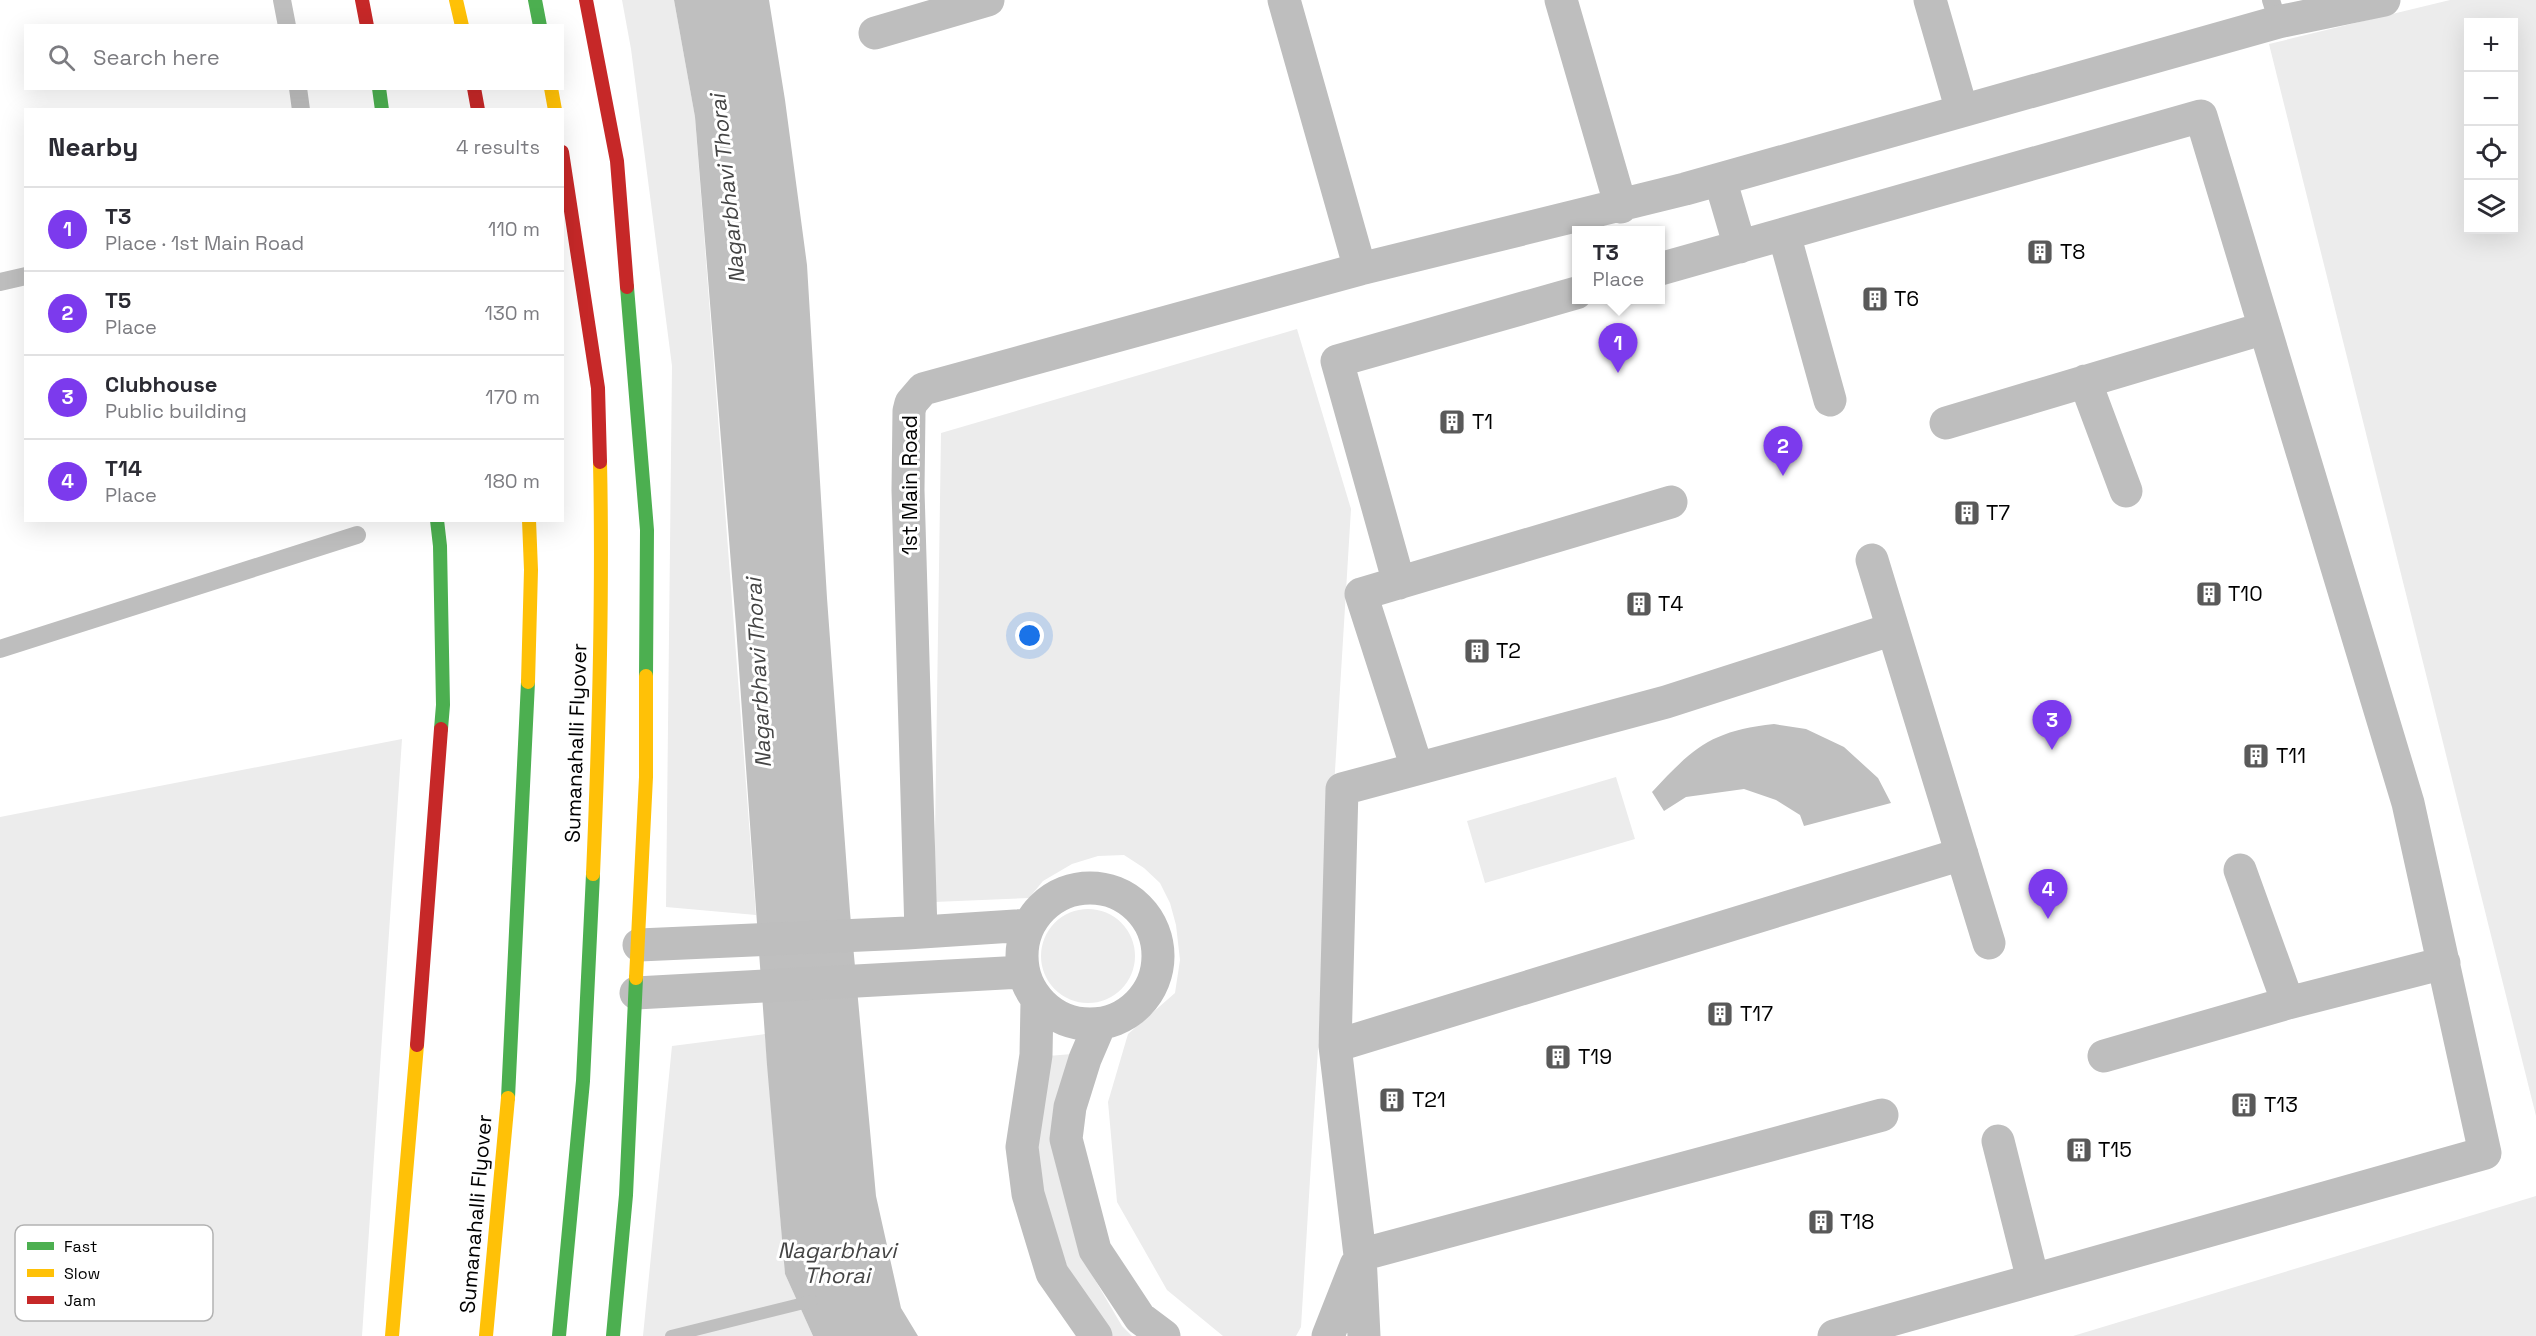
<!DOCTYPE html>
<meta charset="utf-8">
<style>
body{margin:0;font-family:"Space Grotesk",sans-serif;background:#f7f7f7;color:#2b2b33}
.controls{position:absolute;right:18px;top:18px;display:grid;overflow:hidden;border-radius:0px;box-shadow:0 6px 24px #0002}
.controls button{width:54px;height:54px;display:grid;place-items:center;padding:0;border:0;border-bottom:2px solid #e1e1e2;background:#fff;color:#2b2b33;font:30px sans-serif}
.you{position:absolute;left:1030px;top:636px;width:21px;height:21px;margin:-15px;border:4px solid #fff;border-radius:50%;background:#1a73e8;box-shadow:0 0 0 9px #1a73e833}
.badge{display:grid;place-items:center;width:39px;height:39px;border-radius:50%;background:#7c3aed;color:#fff;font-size:20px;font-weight:700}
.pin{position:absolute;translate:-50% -50px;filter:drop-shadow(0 2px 3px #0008)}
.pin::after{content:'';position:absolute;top:32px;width:21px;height:18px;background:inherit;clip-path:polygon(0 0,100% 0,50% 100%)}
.popup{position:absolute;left:1572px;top:226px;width:93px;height:78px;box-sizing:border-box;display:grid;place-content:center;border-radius:0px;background:#fff;filter:drop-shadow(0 2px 4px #0005);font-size:20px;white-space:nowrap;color:#7c7c81}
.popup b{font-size:22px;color:#2b2b33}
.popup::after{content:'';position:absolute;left:50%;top:100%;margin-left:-12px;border:12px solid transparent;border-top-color:#fff}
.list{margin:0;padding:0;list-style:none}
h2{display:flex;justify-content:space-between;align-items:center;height:78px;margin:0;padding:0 24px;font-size:26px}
h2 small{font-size:20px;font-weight:400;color:#7c7c81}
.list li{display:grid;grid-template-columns:39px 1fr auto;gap:18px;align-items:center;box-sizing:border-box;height:84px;padding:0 24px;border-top:2px solid #e1e1e2}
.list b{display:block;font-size:22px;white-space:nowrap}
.list p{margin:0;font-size:20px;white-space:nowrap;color:#7c7c81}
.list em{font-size:20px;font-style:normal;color:#7c7c81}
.icon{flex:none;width:33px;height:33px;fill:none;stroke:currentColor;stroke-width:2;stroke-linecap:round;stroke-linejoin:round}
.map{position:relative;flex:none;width:2536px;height:1336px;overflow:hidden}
.search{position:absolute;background:#fff;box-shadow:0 6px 24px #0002;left:24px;top:24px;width:540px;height:66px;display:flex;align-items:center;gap:15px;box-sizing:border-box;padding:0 21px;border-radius:0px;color:#7c7c81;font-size:22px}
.panel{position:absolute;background:#fff;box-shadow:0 6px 24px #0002;left:24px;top:108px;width:540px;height:414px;border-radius:0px}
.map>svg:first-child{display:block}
</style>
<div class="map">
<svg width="2536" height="1336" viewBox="0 0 2536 1336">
<rect width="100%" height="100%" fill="#fff"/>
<!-- green -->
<path fill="#ececec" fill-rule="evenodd" d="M622,0H674L695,117L756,915L666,907L672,366L631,49Z
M2450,0H2536V1116L2269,44ZM2468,22H2514V230H2468Z
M1297,329L1351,509L1301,1327L1296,1336H1223L1167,1290L1117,1202L1108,1102L1128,1034L1175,993L1180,960L1176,925L1170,903L1160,883L1144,868L1124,855L1098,856L1072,864L1043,881L1029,898L934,902L941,433Z
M402,739L362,1336H0V817Z
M1616,777L1635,839L1485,883L1467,821Z
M1041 956a47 47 0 1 1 94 0a47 47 0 1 1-94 0Z
M765,1034L785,1274L813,1336H643L672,1046Z
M1072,1054L1081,1256L1122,1326L1132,1336H1111L1109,1334L1066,1264L1043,1190L1036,1142L1048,1056Z
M2536,1196V1336H2073Z"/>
<!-- water -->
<path fill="#bfbfbf" d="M674,0H769L785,100L807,265L827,598L850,912L876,1196L901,1308L918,1336H813L785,1274L767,1065L736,626L695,117Z
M1774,724L1806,729L1844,747L1878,778L1891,803L1804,826L1800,815L1776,800L1744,789L1686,797L1664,811L1652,792C1694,747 1711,731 1774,724Z"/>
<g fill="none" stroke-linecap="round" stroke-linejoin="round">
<!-- stream -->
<path stroke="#bfbfbf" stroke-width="12" d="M671,1336L812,1301"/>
<!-- lane -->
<path stroke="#bebebe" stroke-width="18" d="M282,0L287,26
M2271,0L2278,22
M298,88L301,110
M0,282L26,276
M0,649L357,535"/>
<!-- street -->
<path stroke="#bebebe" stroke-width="33" d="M1284,0L1360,269
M1561,0L1621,207
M1930,0L1962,111
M875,33L988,0
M1720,179L1740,247
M1784,234L1830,400
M1660,269L2201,116L2408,803L2485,1153L1834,1336
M2085,381L2126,491
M1946,423L2265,328
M1872,560L1893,629
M1399,583L1337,361L1576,293
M1417,768L1361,594L1671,502
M1962,854L1335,1046L1342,789L1666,702L1893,629L1989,943
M2240,870L2288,1003
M1022 956a68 68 0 1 1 136 0a68 68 0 1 1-136 0Z
M921,932L908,490L909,411L911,403L923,389L1360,269L1685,189L2278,22L2384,0
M639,945L907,933L1029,925
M636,993L1022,972
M1037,1002L1036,1055L1022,1147L1028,1194L1052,1273L1096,1336
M1100,1024L1085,1059L1070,1107L1066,1139L1095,1250L1140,1318L1164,1336
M1335,1046L1360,1255L1364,1336
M2104,1056L2288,1003L2444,963
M1998,1141L2033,1280
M1360,1255L1882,1115
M1328,1336L1356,1265"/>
<!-- fast -->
<path stroke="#4caf50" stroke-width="14" d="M535,0L540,26
M379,88L382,110
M627,287L647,530L646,676
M437,520L440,546L443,705L441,729
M508,1098L528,682
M559,1336L583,1081L593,874
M613,1336L626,1195L636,978"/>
<!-- slow -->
<path stroke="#ffc107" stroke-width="14" d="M456,0L462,26
M551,88L555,110
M528,682L531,570L529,520
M593,874C599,737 603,599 600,462
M636,978L646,777V676
M392,1336L417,1045
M486,1336L508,1098"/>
<!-- jam -->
<path stroke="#c62828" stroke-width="14" d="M362,0L367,26
M586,0L617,161L627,287
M474,88L478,110
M562,152L598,388L600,462
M417,1045L441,729"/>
</g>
<!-- icons -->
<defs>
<symbol id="building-square" viewBox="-11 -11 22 22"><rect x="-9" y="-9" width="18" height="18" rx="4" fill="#595959" stroke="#fff"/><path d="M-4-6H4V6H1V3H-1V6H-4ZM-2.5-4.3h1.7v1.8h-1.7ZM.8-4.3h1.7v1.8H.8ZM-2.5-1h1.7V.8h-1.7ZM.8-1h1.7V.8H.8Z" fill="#fff"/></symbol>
</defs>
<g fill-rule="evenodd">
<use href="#building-square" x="2025" y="237" width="30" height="30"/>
<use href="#building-square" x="1860" y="284" width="30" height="30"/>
<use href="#building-square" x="1437" y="407" width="30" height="30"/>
<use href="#building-square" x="1952" y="498" width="30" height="30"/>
<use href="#building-square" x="2194" y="579" width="30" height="30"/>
<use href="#building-square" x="1624" y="589" width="30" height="30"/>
<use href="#building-square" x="1462" y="636" width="30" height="30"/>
<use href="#building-square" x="2241" y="741" width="30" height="30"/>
<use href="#building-square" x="1705" y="999" width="30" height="30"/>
<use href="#building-square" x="1543" y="1042" width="30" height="30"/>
<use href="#building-square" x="1377" y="1085" width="30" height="30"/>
<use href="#building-square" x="2229" y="1090" width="30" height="30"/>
<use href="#building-square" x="2064" y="1135" width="30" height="30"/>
<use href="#building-square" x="1806" y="1207" width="30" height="30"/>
</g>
<g text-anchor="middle" stroke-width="6" stroke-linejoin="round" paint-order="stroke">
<!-- poi labels -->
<g font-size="21" fill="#000" stroke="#fff" text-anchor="start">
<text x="2060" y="259">T8</text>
<text x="1894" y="306">T6</text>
<text x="1472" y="429">T1</text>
<text x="1986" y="520">T7</text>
<text x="2228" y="601">T10</text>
<text x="1658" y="611">T4</text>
<text x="1496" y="658">T2</text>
<text x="2276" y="763">T11</text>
<text x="1740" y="1021">T17</text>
<text x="1578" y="1064">T19</text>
<text x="1412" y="1107">T21</text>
<text x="2264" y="1112">T13</text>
<text x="2098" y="1157">T15</text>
<text x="1840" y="1229">T18</text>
</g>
<!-- street labels -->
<g font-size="21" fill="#000" stroke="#fff">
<text transform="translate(910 485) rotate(-90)" y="7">1st Main Road</text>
<text transform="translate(576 743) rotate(-88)" y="7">Sumanahalli Flyover</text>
<text transform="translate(476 1214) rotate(-85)" y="7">Sumanahalli Flyover</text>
</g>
<!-- water labels -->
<g font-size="22" font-style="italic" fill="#444" stroke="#fff">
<text transform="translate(727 189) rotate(-96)" y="8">Nagarbhavi Thorai</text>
<text transform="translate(758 673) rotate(-93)" y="8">Nagarbhavi Thorai</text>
<text x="837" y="1258">Nagarbhavi<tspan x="837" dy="25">Thorai</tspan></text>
</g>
</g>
<!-- legend -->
<rect x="15" y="1225" width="198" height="96" rx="9" fill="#fff" stroke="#b2b2b2" stroke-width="1.5"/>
<rect x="27" y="1242" width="27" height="8" fill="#4caf50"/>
<rect x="27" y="1269" width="27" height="8" fill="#ffc107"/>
<rect x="27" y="1296" width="27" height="8" fill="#c62828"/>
<g font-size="16" fill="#000">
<text x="64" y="1252">Fast</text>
<text x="64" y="1279">Slow</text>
<text x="64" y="1306">Jam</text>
</g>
</svg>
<div class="controls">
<button>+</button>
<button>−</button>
<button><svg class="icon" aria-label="locate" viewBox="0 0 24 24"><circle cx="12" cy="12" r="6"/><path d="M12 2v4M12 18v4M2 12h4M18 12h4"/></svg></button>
<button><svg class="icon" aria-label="layers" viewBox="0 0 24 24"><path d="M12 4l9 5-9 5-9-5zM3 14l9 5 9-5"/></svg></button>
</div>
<div class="you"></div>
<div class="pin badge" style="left:1618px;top:373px">1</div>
<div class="popup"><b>T3</b>Place</div>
<div class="pin badge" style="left:1783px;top:476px">2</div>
<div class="pin badge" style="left:2052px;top:750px">3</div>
<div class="pin badge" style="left:2048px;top:919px">4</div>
<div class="search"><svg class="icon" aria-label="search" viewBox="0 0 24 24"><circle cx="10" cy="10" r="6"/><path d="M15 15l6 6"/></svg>Search here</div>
<section class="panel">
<h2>Nearby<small>4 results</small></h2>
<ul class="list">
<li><span class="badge">1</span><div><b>T3</b><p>Place · 1st Main Road</p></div><em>110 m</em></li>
<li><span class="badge">2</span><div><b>T5</b><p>Place</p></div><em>130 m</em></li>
<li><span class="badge">3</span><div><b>Clubhouse</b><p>Public building</p></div><em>170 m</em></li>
<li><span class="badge">4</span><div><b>T14</b><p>Place</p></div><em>180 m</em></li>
</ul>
</section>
</div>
